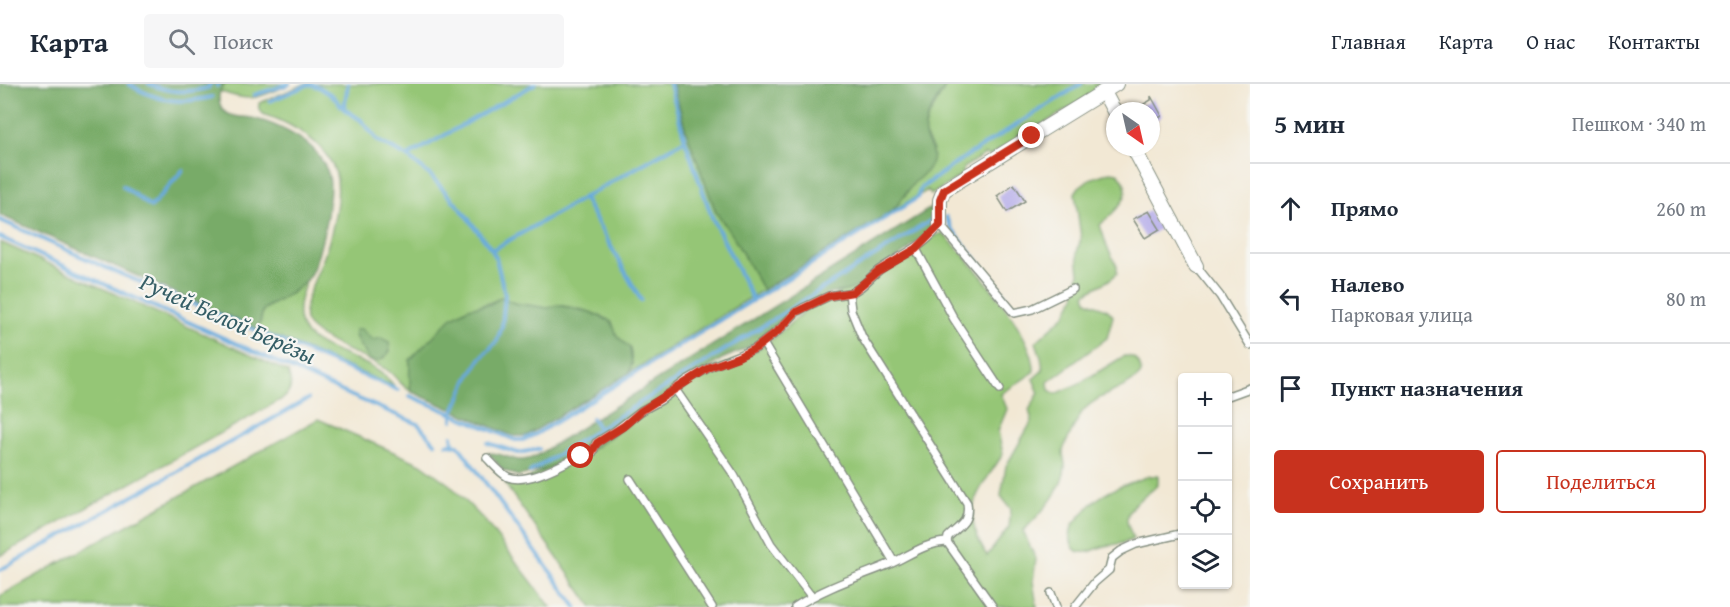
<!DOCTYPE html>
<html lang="ru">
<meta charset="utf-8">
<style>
body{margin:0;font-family:"Gentium Book Plus",serif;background:#f6f6f7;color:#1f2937}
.controls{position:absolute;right:18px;bottom:18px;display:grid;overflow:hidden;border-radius:6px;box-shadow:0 2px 4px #0004}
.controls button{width:54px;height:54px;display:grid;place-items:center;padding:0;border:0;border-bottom:2px solid #e0e1e3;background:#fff;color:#1f2937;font:30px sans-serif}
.compass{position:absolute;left:1106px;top:18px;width:54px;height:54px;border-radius:50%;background:#fff;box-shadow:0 2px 4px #0004;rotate:146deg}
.stop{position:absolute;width:18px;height:18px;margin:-14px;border:4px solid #c8321e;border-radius:50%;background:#fff}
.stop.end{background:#c8321e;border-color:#fff;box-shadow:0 2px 6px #0008}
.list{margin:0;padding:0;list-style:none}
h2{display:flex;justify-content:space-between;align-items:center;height:78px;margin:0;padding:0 24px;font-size:26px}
h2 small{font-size:20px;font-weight:400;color:#747a83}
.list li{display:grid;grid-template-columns:39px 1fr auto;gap:18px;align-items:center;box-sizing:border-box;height:90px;padding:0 24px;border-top:2px solid #e0e1e3}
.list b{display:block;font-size:22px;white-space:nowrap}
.list p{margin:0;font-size:20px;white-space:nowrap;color:#747a83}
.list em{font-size:20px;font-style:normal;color:#747a83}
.actions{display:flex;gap:12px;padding:18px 24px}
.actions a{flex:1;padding:14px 0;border:2px solid #c8321e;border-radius:6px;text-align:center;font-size:21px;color:#c8321e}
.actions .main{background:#c8321e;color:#fff}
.icon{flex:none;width:33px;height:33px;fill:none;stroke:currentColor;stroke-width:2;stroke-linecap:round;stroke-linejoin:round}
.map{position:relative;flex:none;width:1250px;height:523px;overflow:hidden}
header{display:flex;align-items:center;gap:36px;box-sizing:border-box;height:84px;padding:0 30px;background:#fff;border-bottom:2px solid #e0e1e3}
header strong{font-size:28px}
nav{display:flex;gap:33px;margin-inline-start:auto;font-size:21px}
.search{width:420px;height:54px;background:#f6f6f7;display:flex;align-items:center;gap:15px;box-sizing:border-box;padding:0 21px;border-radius:6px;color:#747a83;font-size:22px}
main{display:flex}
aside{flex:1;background:#fff}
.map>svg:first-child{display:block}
</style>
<header>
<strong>Карта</strong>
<div class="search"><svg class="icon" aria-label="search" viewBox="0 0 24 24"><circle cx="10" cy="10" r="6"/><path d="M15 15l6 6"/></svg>Поиск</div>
<nav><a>Главная</a><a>Карта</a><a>О нас</a><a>Контакты</a></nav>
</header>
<main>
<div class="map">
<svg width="1250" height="523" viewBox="0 0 1250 523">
<rect width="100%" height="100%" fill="#f6f6f2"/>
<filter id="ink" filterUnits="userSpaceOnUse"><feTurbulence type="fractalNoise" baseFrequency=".0167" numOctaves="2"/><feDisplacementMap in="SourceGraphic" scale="12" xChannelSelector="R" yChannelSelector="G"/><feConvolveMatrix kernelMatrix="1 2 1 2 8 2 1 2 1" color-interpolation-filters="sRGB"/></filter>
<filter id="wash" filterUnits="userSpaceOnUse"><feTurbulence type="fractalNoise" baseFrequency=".008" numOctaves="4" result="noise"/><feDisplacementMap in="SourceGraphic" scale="24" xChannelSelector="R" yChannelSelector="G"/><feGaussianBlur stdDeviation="1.35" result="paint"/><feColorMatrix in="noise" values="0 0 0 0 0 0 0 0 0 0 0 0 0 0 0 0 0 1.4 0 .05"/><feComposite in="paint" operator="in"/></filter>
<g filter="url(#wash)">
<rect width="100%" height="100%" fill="#f2e8d4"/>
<!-- green -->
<path fill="#95c676" stroke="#5a8255" stroke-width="1.5" d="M225,0H291C258,13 254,20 219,7Z
M305,0H673L686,47L716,128L731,149L763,206L629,289L632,280L630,264L617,252L609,236L590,228L576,224L557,221L548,224L513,219L501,213C490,221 478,220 466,226C446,235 436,252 421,267C418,270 414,272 410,276V303L412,308C401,302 396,292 387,286C367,273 314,256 305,237C303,217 314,198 321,180C330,159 342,113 336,90C328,63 302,46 277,35C272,33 264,32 261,28C257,24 259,23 259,19Z
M947,0H1110L989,72L985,70L963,84L962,91L931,111L928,106L892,127L907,109L933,66L924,49L927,36Z
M1110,88L1118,89C1138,112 1116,125 1100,141L1107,163L1117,182V189C1109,199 1096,202 1085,210L1087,217L1108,226L1113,232L1107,254L1048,298L1049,306L1056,310L1080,299L1124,272C1136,272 1141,278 1141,290C1126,307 1098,309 1083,327C1079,332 1063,363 1063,368C1063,373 1065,378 1065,382C1064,407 1039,431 1023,447L1036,475L1033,497L1037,523H592L505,400L525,396L599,360L695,295L716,283L739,275L764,262L806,226L905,175L934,152L942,149C968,173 1037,253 1034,288L1001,310L1007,325L998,347L1003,370C977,411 958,424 987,472L1009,443L1011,425L1001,412L1006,382L1032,337L1029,326L1039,309L1033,295L1043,286L1041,273L1036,258L1065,231L1075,212L1079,190L1077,168L1081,154L1075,109L1079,103L1090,95Z
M0,158L288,288C291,299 293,305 284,314L0,472Z
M308,193C269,278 361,256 395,303L255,244L260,239L263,226L293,208Z
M318,335L421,380L450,401L485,437L551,523H0V512Z
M1149,392H1158V400C1149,412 1128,418 1127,436C1127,443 1132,448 1133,455C1123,461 1113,460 1102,463C1095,465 1088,470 1080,468C1070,466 1068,449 1073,441C1077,435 1089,422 1095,417C1111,404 1130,399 1149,392Z"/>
<!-- forest -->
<path fill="#78ab67" stroke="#4c744e" stroke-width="1.5" d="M0,0H225C217,7 217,20 225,28C233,35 247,32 256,35C275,40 303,53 316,68C321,75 327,84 329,92C333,113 320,177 308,194C296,210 277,215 263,226L260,239L255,244L0,131Z
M673,0H947C939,14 922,34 925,51C927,61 935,65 932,77C929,88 919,93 912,101C905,109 900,119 892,127L763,206L731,149L716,128L686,47Z
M937,120V141L908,166L855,204L846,207L828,209L782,240L754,261L722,275L591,366L544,386L518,392L503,386L488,369C508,368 514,383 536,372Z
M501,213L514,219L548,224L557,221L590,228L612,238L617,252L630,264L632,280L629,289L526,352H514L506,349L412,308C408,300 410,285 410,276L451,234L468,224L490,220Z
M361,245L373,256L381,254L389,258L390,267C385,274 379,280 369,276C365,265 354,260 355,246Z"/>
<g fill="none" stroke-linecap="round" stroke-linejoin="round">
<!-- stream -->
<path stroke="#68aadc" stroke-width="4" d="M129,0C157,18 180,20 212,13
M149,0C170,9 186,9 208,4L210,0
M309,0L319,3L333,12L344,25L361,36L378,57L408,73L431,92L461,125L492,166L496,174L505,211L502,242L497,257L480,275L468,295L453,329V336
M217,2L218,0
M254,11L289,0
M270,17L310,0
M344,24L348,0
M408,72L535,0
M123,102L151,123L183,86
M583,113L641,216
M946,133L951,144L1005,212
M0,136L109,185L398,306
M0,153L352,312L418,340L435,359
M492,166L685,56
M753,216L917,114L921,104L959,77L1081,0
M410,312L515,356H523L536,350L753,216L712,133L685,56L670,0
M592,334L599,345
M452,352L453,359
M488,359L518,369L539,365
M447,360L458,361L576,523
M530,388L935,134
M0,486L308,315"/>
</g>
<g id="blocks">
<!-- building -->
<path fill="#aca2e8" d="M1151,12L1162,32L1151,39V27H1132L1151,16Z
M1014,100L1025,117L1007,128L997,112Z
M1149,127L1160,145L1145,154L1133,135Z"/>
</g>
</g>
<g filter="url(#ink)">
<use href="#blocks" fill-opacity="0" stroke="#889284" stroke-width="1.5"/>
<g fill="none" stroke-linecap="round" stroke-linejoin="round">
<defs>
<path id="service" d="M916,165L954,235L1000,305
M1196,182L1220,212L1250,261
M763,259L894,478
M675,305L734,391L771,460L811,512
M1228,312L1250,304
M487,374C493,380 500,389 508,393C528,401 564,379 581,371L593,368L596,359L602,355L615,347L641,327L661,316L687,296L710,283L756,264L779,246L796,228L803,224L829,212L849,209
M630,395L712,523
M1051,509L1056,523
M795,523C824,504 858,493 890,480C910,471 925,459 947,458
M993,523L947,458L948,453C960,441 970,438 967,419L862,253L851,226L849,209C861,206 869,194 879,186C900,171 925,163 940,141L1014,229L1032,225L1073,205
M1075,523L1095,498L1109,486L1112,474L1121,467L1136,460L1180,450"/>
<path id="minor" d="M1104,8L1115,29
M1133,63L1196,182
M940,141V116L944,106L1116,0"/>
</defs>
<!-- service casing -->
<use href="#service" stroke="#889284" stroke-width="10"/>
<!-- minor casing -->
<use href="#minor" stroke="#889284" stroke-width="16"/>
<!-- service -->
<use href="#service" stroke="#fff" stroke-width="7"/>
<!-- minor -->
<use href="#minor" stroke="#fff" stroke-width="14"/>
</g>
</g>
<g fill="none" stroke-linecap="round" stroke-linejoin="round" filter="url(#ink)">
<!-- route -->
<path stroke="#c8321e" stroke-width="8" d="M581,372L592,368L597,359L624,342L641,327L710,283L738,273L756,264L779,246L796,228L829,212L853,208L878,187L916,165L940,141V116L944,106L1032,52"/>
</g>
<g text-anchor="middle" stroke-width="4.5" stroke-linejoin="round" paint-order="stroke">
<!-- water labels -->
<g font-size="24" font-style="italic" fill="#355e66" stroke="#f6f6f2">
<text transform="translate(228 235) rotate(24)" y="8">Ручей Белой Берёзы</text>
</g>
</g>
</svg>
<div class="controls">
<button>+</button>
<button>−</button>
<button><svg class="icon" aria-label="locate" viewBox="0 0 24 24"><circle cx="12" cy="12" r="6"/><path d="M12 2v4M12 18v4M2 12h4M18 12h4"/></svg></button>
<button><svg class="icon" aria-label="layers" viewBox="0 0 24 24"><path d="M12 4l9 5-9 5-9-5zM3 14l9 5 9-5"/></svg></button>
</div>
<svg class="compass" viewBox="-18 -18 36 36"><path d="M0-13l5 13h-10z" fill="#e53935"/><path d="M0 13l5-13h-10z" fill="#747a83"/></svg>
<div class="stop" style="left:581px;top:372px"></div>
<div class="stop end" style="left:1032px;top:52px"></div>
</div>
<aside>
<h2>5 мин<small>Пешком · 340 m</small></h2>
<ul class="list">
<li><svg class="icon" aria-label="ahead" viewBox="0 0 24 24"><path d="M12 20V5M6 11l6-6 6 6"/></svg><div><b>Прямо</b></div><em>260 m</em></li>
<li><svg class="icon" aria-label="left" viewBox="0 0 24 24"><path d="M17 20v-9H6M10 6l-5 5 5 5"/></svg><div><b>Налево</b><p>Парковая улица</p></div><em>80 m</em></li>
<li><svg class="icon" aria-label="arrive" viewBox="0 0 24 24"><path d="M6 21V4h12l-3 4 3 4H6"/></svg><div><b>Пункт назначения</b></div></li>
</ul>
<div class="actions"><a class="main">Сохранить</a><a>Поделиться</a></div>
</aside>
</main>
